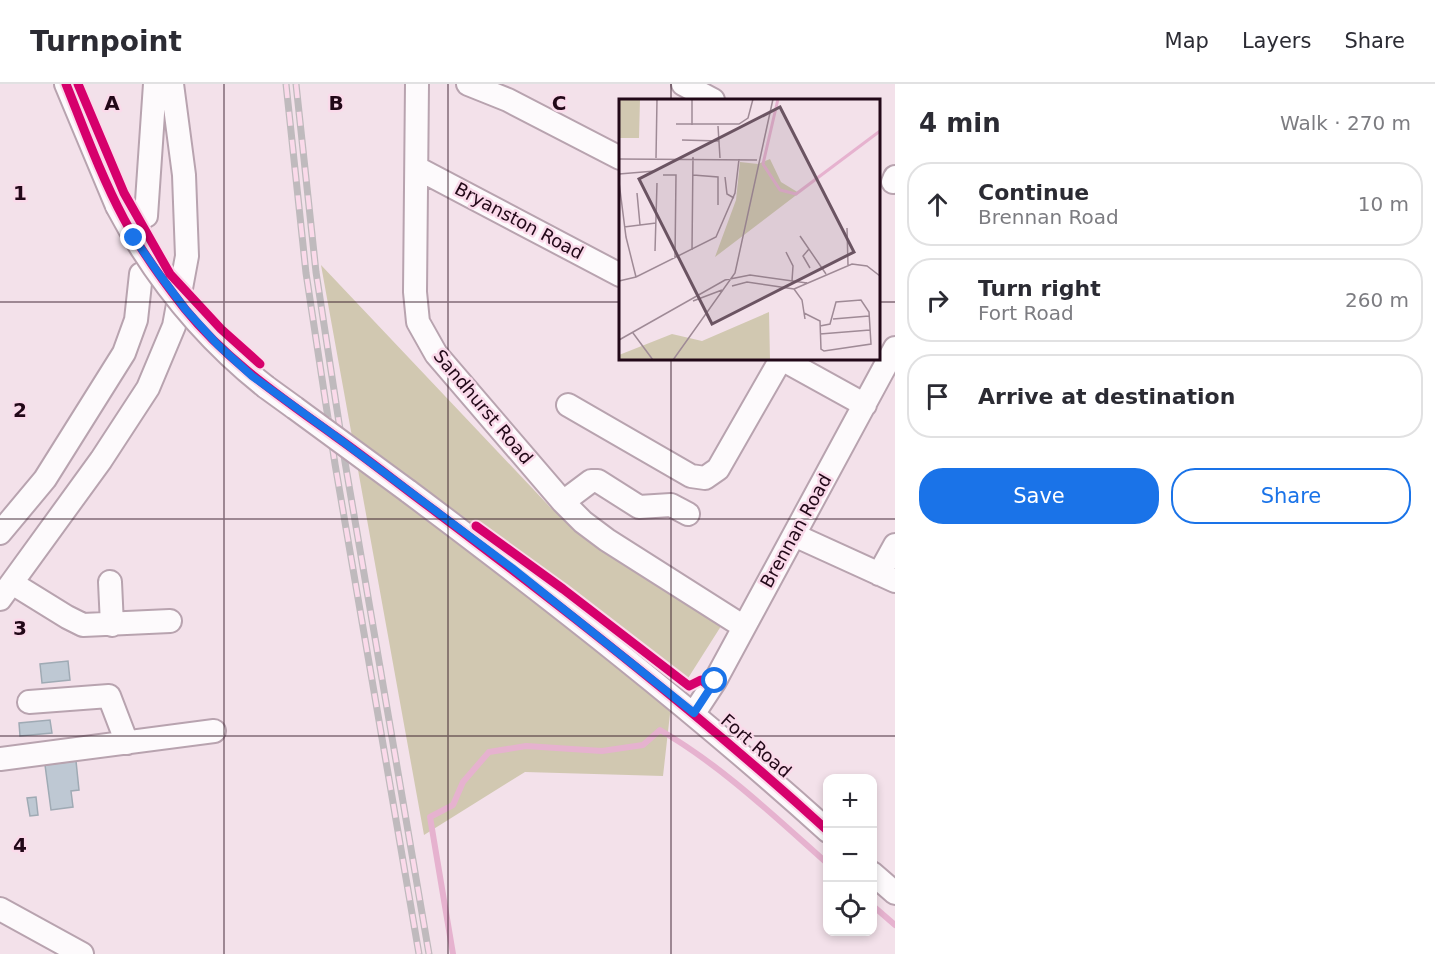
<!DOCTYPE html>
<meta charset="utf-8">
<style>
body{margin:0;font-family:"DejaVu Sans",sans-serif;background:#f7f7f7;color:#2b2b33}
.controls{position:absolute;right:18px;bottom:18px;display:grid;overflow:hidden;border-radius:12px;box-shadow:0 3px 9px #0003}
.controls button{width:54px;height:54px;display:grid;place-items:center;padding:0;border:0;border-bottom:2px solid #e1e1e2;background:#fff;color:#2b2b33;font:30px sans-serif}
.stop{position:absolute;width:18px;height:18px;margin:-14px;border:4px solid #1a73e8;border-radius:50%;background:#fff}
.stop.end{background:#1a73e8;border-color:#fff;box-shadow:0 2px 6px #0008}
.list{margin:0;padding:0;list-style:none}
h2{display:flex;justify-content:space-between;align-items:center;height:78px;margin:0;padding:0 24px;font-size:26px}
h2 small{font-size:20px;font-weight:400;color:#7c7c81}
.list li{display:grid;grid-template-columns:39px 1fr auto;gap:18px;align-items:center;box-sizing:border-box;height:84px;margin:0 12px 12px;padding:0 12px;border:2px solid #e1e1e2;border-radius:24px}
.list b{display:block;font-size:22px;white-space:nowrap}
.list p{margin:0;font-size:20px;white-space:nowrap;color:#7c7c81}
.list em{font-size:20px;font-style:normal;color:#7c7c81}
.actions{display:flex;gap:12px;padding:18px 24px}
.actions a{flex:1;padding:14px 0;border:2px solid #1a73e8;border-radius:24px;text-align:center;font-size:21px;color:#1a73e8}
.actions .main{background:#1a73e8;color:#fff}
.icon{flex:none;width:33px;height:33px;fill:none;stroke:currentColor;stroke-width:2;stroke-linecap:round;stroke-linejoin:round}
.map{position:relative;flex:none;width:895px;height:870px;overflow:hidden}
header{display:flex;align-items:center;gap:36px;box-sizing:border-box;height:84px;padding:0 30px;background:#fff;border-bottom:2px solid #e1e1e2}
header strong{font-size:28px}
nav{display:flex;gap:33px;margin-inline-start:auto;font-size:21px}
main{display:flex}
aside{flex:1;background:#fff}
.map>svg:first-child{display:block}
</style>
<header>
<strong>Turnpoint</strong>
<nav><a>Map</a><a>Layers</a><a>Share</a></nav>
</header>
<main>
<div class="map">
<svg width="895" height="870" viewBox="0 0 895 870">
<rect width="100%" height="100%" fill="#f3e1ea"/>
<!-- green -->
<path fill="#d1c8b1" d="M321,181L550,423L723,539L671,621L663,692L525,688L424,751Z"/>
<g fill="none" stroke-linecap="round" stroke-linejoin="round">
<!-- stream -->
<path stroke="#e6b2cf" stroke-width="6" d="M872,821L895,841
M453,870L430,733L453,721L463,698L489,668L526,662L602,667L643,661L660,646C722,682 774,732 828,780"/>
</g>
<!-- building -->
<path fill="#bec8d3" stroke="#9faab4" stroke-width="1.5" d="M68,577L70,596L42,599L40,580Z
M50,636L52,649L20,652L19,639Z
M76,677L79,706L71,707L73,723L51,726L45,681Z
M36,713L38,731L30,732L27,714Z"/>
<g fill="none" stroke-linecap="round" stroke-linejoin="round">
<defs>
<path id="minor" d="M66,0L117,122
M417,0L415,208L418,238L436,270L563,418L583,438L607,456L744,543
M468,0L508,16L620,74
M683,0L713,16
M417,84L620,191
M893,98L895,93
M146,132L155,0
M780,274L865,321
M266,303L295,324
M568,321L691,392L705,394L718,385L781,275
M408,407C552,515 694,626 828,747
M563,418L591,397H598L639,423L671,421L688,430
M0,449L45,395L124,269L136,236L141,190
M794,451L895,497
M879,490L895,461
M110,498L112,541
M12,499L67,533L83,541L170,537
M0,515L101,376L148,304L174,242L187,172L184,91L172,0
M29,618L109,612L127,659
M694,629L715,597L895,264
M0,675L214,647
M872,789L895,809
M0,825L82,870"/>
</defs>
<!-- minor casing -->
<use href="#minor" stroke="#b8a3af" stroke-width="26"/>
<!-- minor -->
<use href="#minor" stroke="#fdfafc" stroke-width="22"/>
<defs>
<path id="rail" d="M286,0L306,189L335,380L419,870
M296,0L316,188L345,378L429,870"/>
</defs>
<!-- rail casing -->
<use href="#rail" stroke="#bfbabd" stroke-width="7"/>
<!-- rail -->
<use href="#rail" stroke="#fadaea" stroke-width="4.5" stroke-dasharray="14" stroke-linecap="butt"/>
<defs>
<path id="minor-bridge" d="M117,122C154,192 204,254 266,303
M295,324L408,407"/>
</defs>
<!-- minor-bridge casing -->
<use href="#minor-bridge" stroke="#b8a3af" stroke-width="26" stroke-linecap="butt"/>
<!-- minor-bridge -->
<use href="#minor-bridge" stroke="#fdfafc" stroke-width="22"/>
<defs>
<path id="cycleway" d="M66,0C84,45 101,92 124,135C141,167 163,197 185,225C227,277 281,313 335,352C369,376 401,402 435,427C570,529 703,633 828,747
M78,0L124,109L170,190L221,245L260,280
M476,442L563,505L689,602L701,596L711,603"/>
</defs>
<!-- cycleway casing -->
<use href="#cycleway" stroke="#fadaea" stroke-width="13"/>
<!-- cycleway -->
<use href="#cycleway" stroke="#d6006c" stroke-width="9"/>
</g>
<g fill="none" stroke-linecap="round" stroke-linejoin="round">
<!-- route -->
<path stroke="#1a73e8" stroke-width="8" d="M134,154L159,190L186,226L218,261L252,292L338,354L512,484L694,629L715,597"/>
</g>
<!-- grid -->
<path fill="none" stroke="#220818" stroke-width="1.5" stroke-opacity="0.55" d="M224,0V870M448,0V870M671,0V16M0,218H620M878,218H895M671,274V870M0,435H895M0,652H895"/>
<g text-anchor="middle" stroke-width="5" stroke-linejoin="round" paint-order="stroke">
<!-- street labels -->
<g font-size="18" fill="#220818" stroke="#fadaea">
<text transform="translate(519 137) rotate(28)" y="6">Bryanston Road</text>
<text transform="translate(483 323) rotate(50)" y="6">Sandhurst Road</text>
<text transform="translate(796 447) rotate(-61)" y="6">Brennan Road</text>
<text transform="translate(756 662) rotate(41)" y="6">Fort Road</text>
</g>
</g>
<!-- overview -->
<g transform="translate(619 15)">
<rect width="261" height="261" fill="#f3e1ea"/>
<path d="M0,0H21L20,39H0ZM151,60L162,83L180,94L96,158L117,101L121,63L139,65ZM150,213L151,261H0V256L53,235L83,242Z" fill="#d1c8b1"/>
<path fill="none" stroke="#e6b2cf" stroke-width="3" d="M159,0L144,65L161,91L177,95L261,32"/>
<path fill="none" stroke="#9f8a96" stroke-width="1.5" d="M57,25H120L129,19L134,0M73,26V0M99,27L101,59M63,41L100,42M37,59L38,0M0,60L138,61M0,75L36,72M44,76H57L56,159M74,76L99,78V106M106,78L108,95L115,99M0,83L7,138L17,178M18,94L21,126M5,128L37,124M228,129L229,166M181,137L207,175M190,150L184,157L191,169M73,151L74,58M36,152L38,84M167,153L174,167L173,182M0,182L17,178L97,138L116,94L120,60M113,187L128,183L175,190L183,201L186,220M175,190L233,165L248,167L261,177M74,202L103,191M185,214L201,222L202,250L205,252L252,245L250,213L242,201L217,203L211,225L201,227M214,220L250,217M14,234L34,261M201,235L251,231M0,241L106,181L131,176L188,184M54,261L116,174L154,0"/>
<path fill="#6b5462" fill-opacity="0.15" stroke="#6b5462" stroke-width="3" d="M161,8L235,153L93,225L20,80Z"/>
<rect width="261" height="261" fill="none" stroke="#220818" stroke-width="3"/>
</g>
<g font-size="20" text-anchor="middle" font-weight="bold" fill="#220818" stroke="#fadaea" stroke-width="5" stroke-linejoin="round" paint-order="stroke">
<text x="112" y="26">A</text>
<text x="336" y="26">B</text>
<text x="559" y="26">C</text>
<text x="20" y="116">1</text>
<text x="20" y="333">2</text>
<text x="20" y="551">3</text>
<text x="20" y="768">4</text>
</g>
</svg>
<div class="controls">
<button>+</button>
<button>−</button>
<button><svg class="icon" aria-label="locate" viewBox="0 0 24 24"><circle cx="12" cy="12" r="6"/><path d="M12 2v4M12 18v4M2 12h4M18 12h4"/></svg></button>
</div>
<div class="stop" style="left:715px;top:597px"></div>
<div class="stop end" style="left:134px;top:154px"></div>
</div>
<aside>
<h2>4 min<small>Walk · 270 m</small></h2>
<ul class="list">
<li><svg class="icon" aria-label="ahead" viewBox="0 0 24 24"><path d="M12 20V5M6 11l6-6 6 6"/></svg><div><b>Continue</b><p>Brennan Road</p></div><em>10 m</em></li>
<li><svg class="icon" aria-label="right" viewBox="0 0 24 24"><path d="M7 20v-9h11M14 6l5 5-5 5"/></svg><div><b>Turn right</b><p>Fort Road</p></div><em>260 m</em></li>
<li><svg class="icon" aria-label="arrive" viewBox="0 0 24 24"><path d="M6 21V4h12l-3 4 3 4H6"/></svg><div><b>Arrive at destination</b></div></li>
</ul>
<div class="actions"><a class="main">Save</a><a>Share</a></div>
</aside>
</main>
